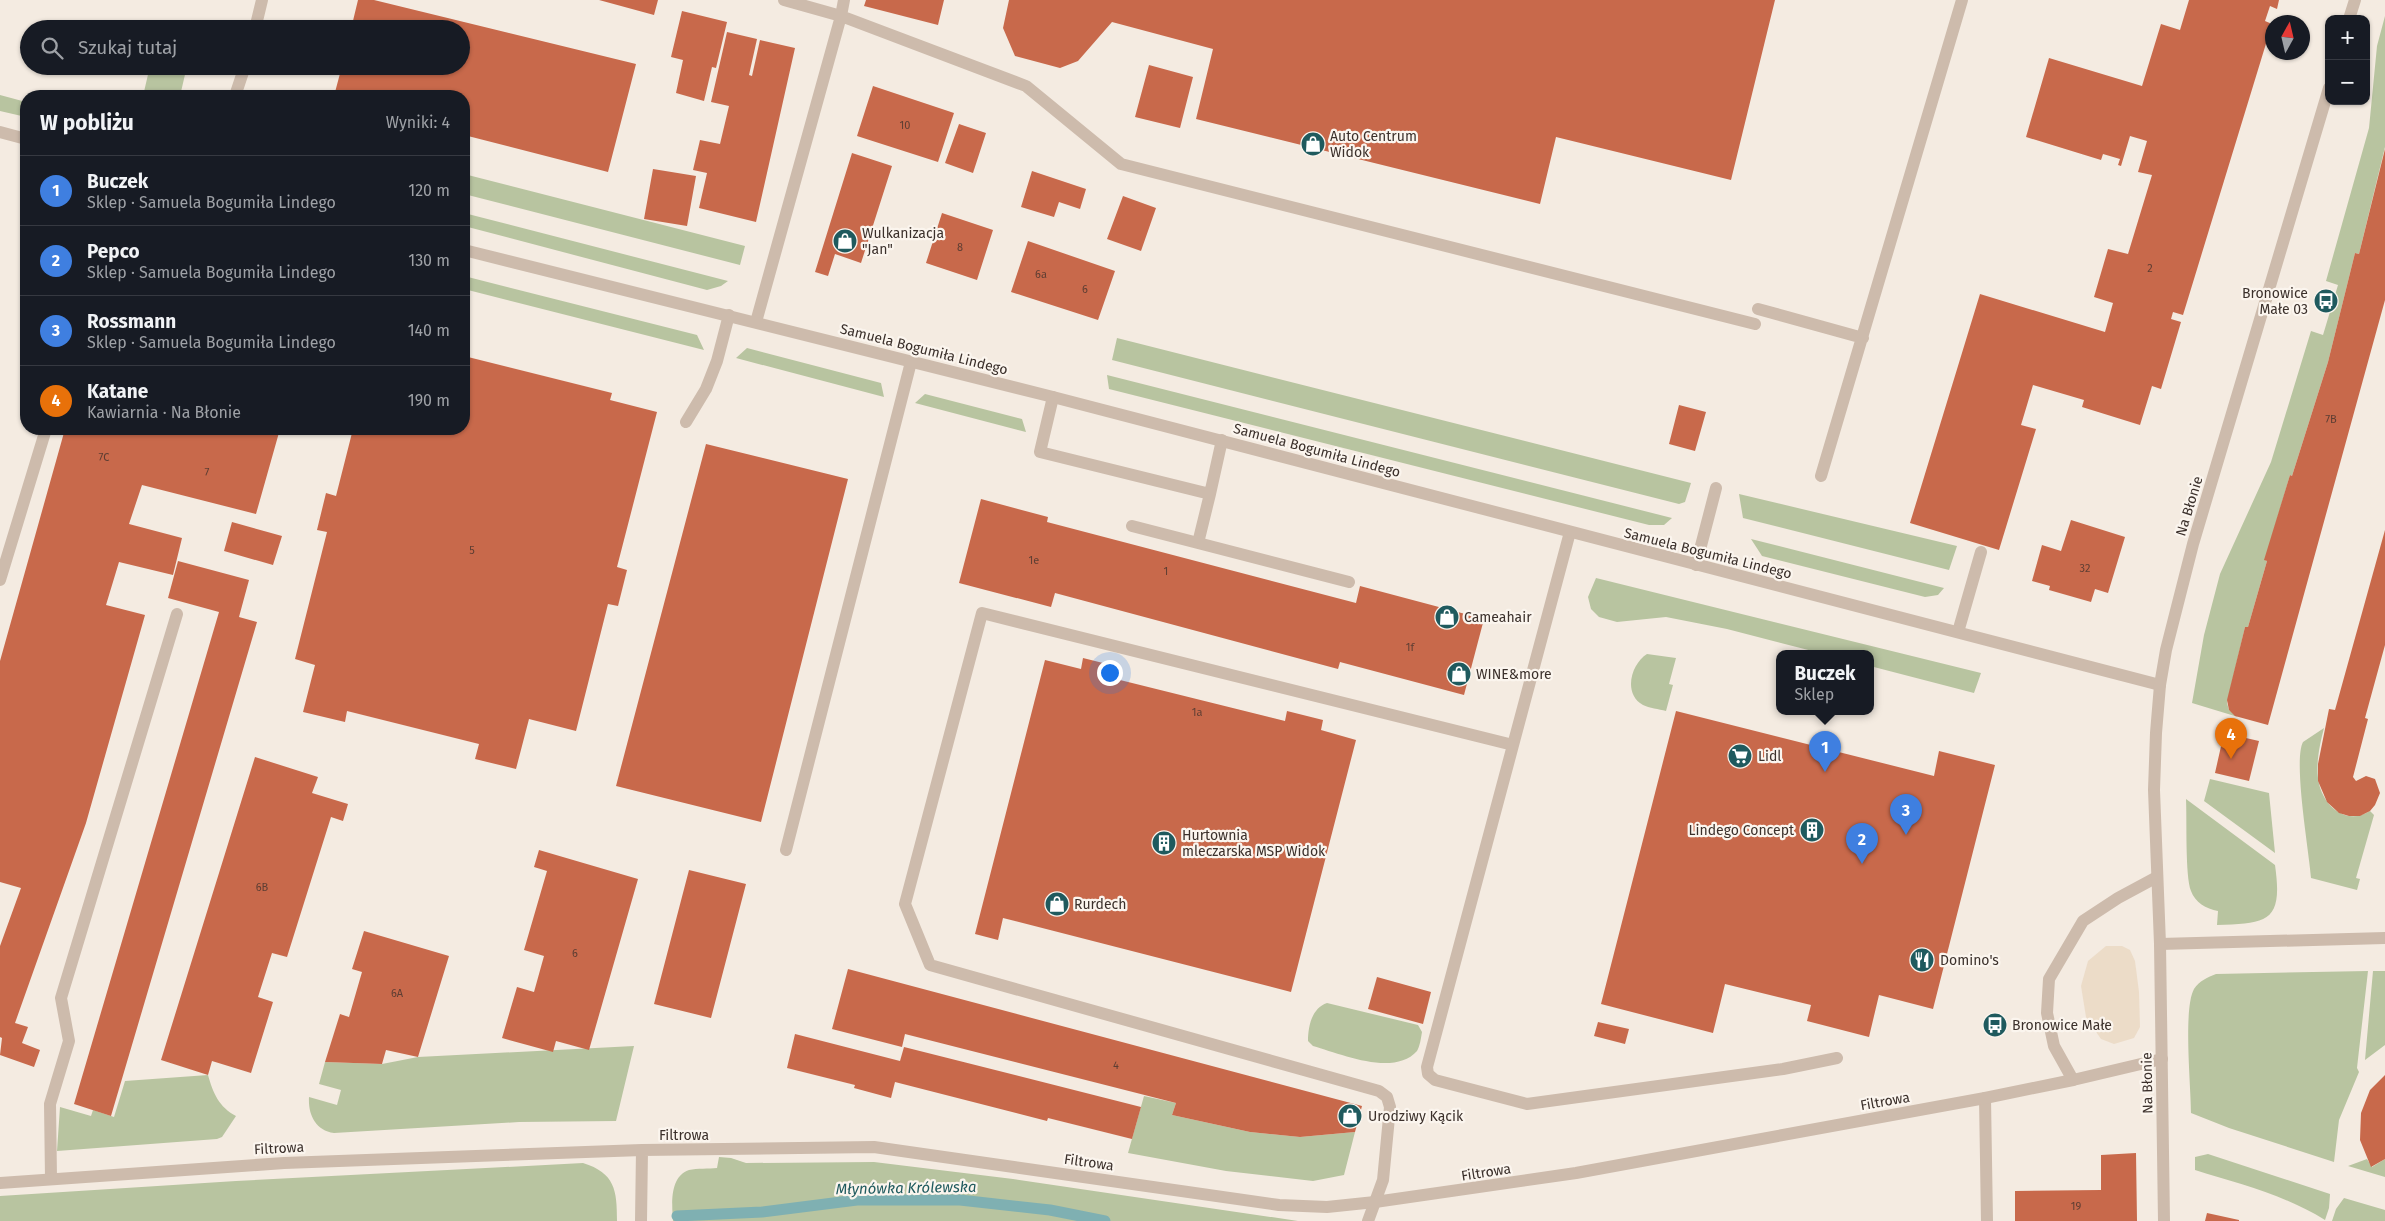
<!DOCTYPE html>
<html lang="pl">
<meta charset="utf-8">
<style>
body{margin:0;font-family:"Fira Sans",sans-serif;background:#20242c;color:#f1f3f6}
.controls{position:absolute;right:15px;top:15px;display:grid;overflow:hidden;border-radius:10px;box-shadow:0 1px 4px #0004}
.controls button{width:45px;height:45px;display:grid;place-items:center;padding:0;border:0;border-bottom:1px solid #363941;background:#171b24;color:#f1f3f6;font:25px sans-serif}
.compass{position:absolute;left:2265px;top:15px;width:45px;height:45px;border-radius:50%;background:#171b24;box-shadow:0 1px 4px #0004;rotate:8deg}
.you{position:absolute;left:1109px;top:672px;width:18px;height:18px;margin:-12px;border:4px solid #fff;border-radius:50%;background:#1a73e8;box-shadow:0 0 0 8px #1a73e833}
.badge{display:grid;place-items:center;width:32px;height:32px;border-radius:50%;background:#92aeb2;color:#fff;font-size:16px;font-weight:700}
.pin{position:absolute;translate:-50% -41px;filter:drop-shadow(0 1px 2px #0008)}
.pin::after{content:'';position:absolute;top:26px;width:18px;height:15px;background:inherit;clip-path:polygon(0 0,100% 0,50% 100%)}
.popup{position:absolute;left:1776px;top:650px;width:98px;height:65px;box-sizing:border-box;display:grid;place-content:center;border-radius:10px;background:#171b24;filter:drop-shadow(0 1px 4px #0005);font-size:16px;white-space:nowrap;color:#9ea1a6}
.popup b{font-size:19px;color:#f1f3f6}
.popup::after{content:'';position:absolute;left:50%;top:100%;margin-left:-10px;border:10px solid transparent;border-top-color:#171b24}
.list{margin:0;padding:0;list-style:none}
h2{display:flex;justify-content:space-between;align-items:center;height:65px;margin:0;padding:0 20px;font-size:21px}
h2 small{font-size:16px;font-weight:400;color:#9ea1a6}
.list li{display:grid;grid-template-columns:32px 1fr auto;gap:15px;align-items:center;box-sizing:border-box;height:70px;padding:0 20px;border-top:1px solid #363941}
.list b{display:block;font-size:19px;white-space:nowrap}
.list p{margin:0;font-size:16px;white-space:nowrap;color:#9ea1a6}
.list em{font-size:16px;font-style:normal;color:#9ea1a6}
.icon{flex:none;width:28px;height:28px;fill:none;stroke:currentColor;stroke-width:2;stroke-linecap:round;stroke-linejoin:round}
.map{position:relative;flex:none;width:2385px;height:1221px;overflow:hidden}
.search{position:absolute;background:#171b24;box-shadow:0 1px 4px #0004;left:20px;top:20px;width:450px;height:55px;display:flex;align-items:center;gap:12px;box-sizing:border-box;padding:0 18px;border-radius:28px;color:#9ea1a6;font-size:19px}
.panel{position:absolute;background:#171b24;box-shadow:0 1px 4px #0004;left:20px;top:90px;width:450px;height:345px;border-radius:20px}
.map>svg:first-child{display:block}
</style>
<div class="map">
<svg width="2385" height="1221" viewBox="0 0 2385 1221">
<rect width="100%" height="100%" fill="#f4ebe1"/>
<!-- green -->
<path fill="#b8c4a0" d="M2385,16V147L2359,254L2355,253L2328,362L2292,476L2290,475L2265,560L2267,561L2248,627H2245L2227,703L2229,710L2238,717L2192,703L2204,635L2220,574L2271,462L2311,331L2323,335L2338,285L2326,281L2369,128L2377,46Z
M150,66H187L180,96H143Z
M0,95L26,102V117L0,111Z
M464,174L745,246L740,265L464,194Z
M464,213L728,281L721,286L707,290L464,226Z
M464,276L697,335L704,350L464,289Z
M1117,338L1691,483L1685,502L1679,504L1112,360Z
M747,348L881,383L884,397L736,358Z
M1107,375L1672,518L1664,525H1649L1109,389Z
M925,394L1022,419L1026,432L915,403Z
M1739,494L1957,546L1949,570L1743,518Z
M1751,539L1944,588L1938,595L1925,597L1762,556Z
M1596,578L1981,673L1974,693L1870,666V653H1820L1727,629L1666,617L1617,622L1599,617L1591,609L1588,597Z
M1647,654L1676,658L1669,684L1673,685L1666,711C1659,709 1649,708 1643,705C1622,693 1632,663 1647,654Z
M2324,728C2320,743 2316,762 2318,778C2321,804 2345,827 2370,811L2374,815L2356,878L2360,879L2357,890L2311,878C2309,851 2293,761 2303,742Z
M2210,779L2269,793L2275,853L2204,801Z
M2186,799L2275,865C2283,921 2269,924 2217,925L2218,911C2206,909 2195,902 2191,891C2185,876 2187,819 2186,799Z
M2368,971L2357,1068L2359,1072L2339,1120L2334,1162L2229,1128L2191,1113C2191,1086 2183,1009 2194,989C2199,981 2208,977 2216,974Z
M2373,971H2385V1045L2365,1060Z
M1327,1003L1418,1025L1422,1032C1421,1038 1420,1046 1417,1051C1394,1077 1341,1054 1313,1046L1308,1041C1308,1026 1312,1008 1327,1003Z
M634,1046L616,1121L519,1122L334,1133C315,1130 308,1114 309,1097L337,1105L341,1090L319,1084L325,1062L382,1064L418,1057Z
M208,1075C213,1093 219,1107 236,1116L222,1137L217,1139L57,1151L60,1107L91,1116L93,1110L114,1117L125,1081Z
M1144,1096L1176,1103L1172,1115L1250,1132L1300,1137L1355,1132L1344,1175L1313,1181L1226,1171L1128,1153Z
M2208,1154L2330,1194L2329,1208L2325,1220C2285,1195 2240,1184 2195,1170V1157Z
M719,1157L731,1158L746,1163L874,1162L1013,1179L1298,1221H673C672,1205 669,1177 689,1170C697,1168 709,1169 717,1168Z
M2367,1159L2372,1167L2385,1159V1177L2348,1166Z
M583,1163C615,1173 617,1190 617,1221H0V1196L236,1181Z
M2344,1198L2385,1210V1221H2332L2336,1209Z"/>
<!-- plaza -->
<path fill="#ecdcc8" d="M2106,946H2122L2130,950L2135,961L2139,992L2140,1027L2134,1038L2114,1044L2101,1039L2086,1017L2081,986L2088,961Z"/>
<g fill="none" stroke-linecap="round" stroke-linejoin="round">
<!-- stream -->
<path stroke="#7fb0b2" stroke-width="11" d="M677,1216L762,1212L857,1200H960L1050,1210L1105,1221"/>
</g>
<!-- building -->
<path fill="#c8694b" d="M358,0H374L636,64L608,172L464,135V96H334L342,66H461V29H351Z
M599,0H658L654,15Z
M866,0H944L938,25L864,6Z
M1009,0H1775L1731,180L1556,137L1540,204L1196,119L1213,49L1112,22L1078,61L1060,68L1015,56L1003,28Z
M2189,0H2279L2277,9L2270,6L2265,21L2272,24L2183,315L2173,312L2171,319L2181,322L2161,389L2152,386L2140,425L2082,407L2084,400L2033,385L2021,425L2036,429L1999,550L1910,523L1980,294L2105,332L2113,303L2094,297L2108,249L2128,254L2152,175L2138,172L2147,141L2130,136L2121,166L2118,165L2120,159L2103,154L2101,160L2026,137L2049,58L2142,86L2161,24L2180,30Z
M682,11L727,22L716,68L712,67L704,101L676,93L683,60L671,57Z
M727,32L757,39L749,75L752,76L760,40L795,48L756,222L699,208L707,173L693,170L700,140L720,144L729,106L711,102Z
M1149,65L1193,77L1180,128L1135,117Z
M873,86L954,113L938,162L857,136Z
M959,124L986,133L973,173L945,163Z
M2385,149V300L2268,725L2235,716L2229,710L2227,700L2245,627H2248L2267,561L2264,560L2290,475L2292,476L2328,362L2355,253L2359,254Z
M852,153L892,166L861,263L835,254L828,276L815,272Z
M653,169L696,176L687,226L644,219Z
M1032,171L1086,189L1080,209L1059,202L1054,217L1021,207Z
M1123,196L1156,208L1141,251L1107,239Z
M942,213L993,230L977,280L926,263Z
M1028,241L1115,271L1098,320L1011,292Z
M464,356L612,393L610,400L657,412L617,567L627,570L618,606L608,604L576,731L529,719L516,769L475,759L479,744L347,711L345,722L303,712L315,665L295,659L327,532L317,530L326,493L336,496L353,429H464Z
M1679,405L1706,412L1695,451L1669,444Z
M65,429H280L256,514L142,485L129,524L182,538L173,575L119,562L106,605L145,615L86,823L15,1023L28,1027L22,1043L40,1050L34,1067L0,1055L2,1038L0,1037V946L21,888L0,882V661Z
M706,444L848,479L761,822L616,786Z
M981,499L1048,517L1047,522L1356,603L1360,586L1484,619L1464,695L1340,662L1338,669L1055,593L1051,607L959,583Z
M2071,520L2125,537L2108,593L2095,589L2091,602L2049,590L2050,586L2032,581L2042,545L2061,551Z
M232,522L282,536L273,565L224,551Z
M2385,530V645L2365,718L2368,719L2353,777L2356,781L2366,776L2375,779L2380,793L2375,805L2370,811L2360,816H2349L2339,813L2327,802L2318,781V764L2329,709L2335,710Z
M178,561L249,580L239,617L257,622L111,1116L74,1104L219,612L168,598Z
M1083,658L1119,667L1116,679L1285,721L1287,711L1323,720L1321,730L1356,740L1291,992L1003,918L998,940L975,934L1045,660L1081,669Z
M1676,711L1934,776L1939,751L1995,765L1933,1009L1879,995L1869,1037L1807,1021L1811,1005L1725,984L1713,1033L1601,1004Z
M2224,733L2259,741L2249,781L2215,773Z
M255,757L318,777L312,793L348,804L343,821L331,817L287,957L272,953L258,997L273,1002L251,1073L212,1061L208,1075L161,1060Z
M539,850L638,879L589,1050L556,1041L553,1052L502,1038L517,987L534,992L544,956L524,950L547,871L534,867Z
M689,870L746,884L711,1018L654,1004Z
M364,931L449,956L418,1057L386,1050L382,1064L325,1062L340,1014L349,1017L362,972L352,969Z
M848,969L1362,1106L1355,1132L1300,1137L1250,1132L1172,1115L1176,1103L905,1034L902,1047L832,1029Z
M1377,977L1431,992L1423,1024L1368,1009Z
M1598,1022L1629,1029L1625,1044L1594,1036Z
M795,1034L900,1061L904,1047L1141,1107L1132,1139L1048,1118L1047,1121L895,1082L891,1098L854,1088L855,1085L787,1068Z
M2385,1075V1159L2371,1167L2360,1140L2361,1113L2370,1090Z
M2136,1153L2137,1221H2015V1191L2101,1190V1155Z
M2207,1213L2239,1220V1221H2205Z"/>
<g fill="none" stroke-linecap="round" stroke-linejoin="round">
<!-- service -->
<path stroke="#cdbbac" stroke-width="12" d="M784,0L841,16L844,0
M255,29L262,0
M235,96L245,66
M1758,309L1863,338
M756,322L841,16L1026,86L1121,164L1755,324
M1053,397L1040,452L1210,494L1222,440
M686,422L706,389L717,361L729,315
M1821,476L1962,0
M1210,494L1198,543L1349,582
M1132,526L1198,543
M1570,532L1427,1067L1428,1074L1435,1080L1527,1104L1783,1069L1837,1058
M1696,565L1716,488
M0,580L46,429
M1958,632L1981,552
M786,850L911,362
M2073,1080L2054,1046L2047,1013L2049,979L2083,921L2118,898L2157,877
M1985,1098L1987,1221
M51,1178L50,1104L69,1041L61,998L177,614
M1368,1221L1383,1180L1390,1107L1387,1097L1379,1091L930,965L905,904L982,613L1513,745"/>
<!-- minor -->
<path stroke="#cdbbac" stroke-width="12" d="M0,132L26,139
M464,250L1053,397L2160,685
M2160,944L2385,938
M0,1183L284,1163L642,1150L874,1147L1279,1205L1327,1207L1375,1202L1576,1173L1985,1098L2073,1080L2162,1059
M641,1221L642,1150"/>
<!-- tertiary -->
<path stroke="#cdbbac" stroke-width="12" d="M2349,19L2355,0
M2164,1221L2160,944L2154,790L2156,733L2160,685L2166,650L2193,544L2329,88"/>
</g>
<!-- icons -->
<defs>
<symbol id="shop-disc" viewBox="-11 -11 22 22"><circle r="9.5" fill="#1f5a5e" stroke="#fbf5ee"/><path d="M-5-2.5h2.3a2.7 3.5 0 0 1 5.4 0H5L5.5 6h-11ZM-1.5-2.5h3a1.5 2.3 0 0 0-3 0Z" fill="#fff"/></symbol>
<symbol id="bus-disc" viewBox="-11 -11 22 22"><circle r="9.5" fill="#1f5a5e" stroke="#fbf5ee"/><path d="M-5-6H5V4H4V6H2V4H-2V6H-4V4H-5ZM-3.5-4V0h7V-4ZM-3.5 1.2v1.5H-2V1.2ZM2 1.2v1.5H3.5V1.2Z" fill="#fff"/></symbol>
<symbol id="supermarket-disc" viewBox="-11 -11 22 22"><circle r="9.5" fill="#1f5a5e" stroke="#fbf5ee"/><path d="M-6-5.5h2.5l.6 2H6L4.5 2H-2.5L-4.4-4H-6ZM-1.5 3.2a1.3 1.3 0 1 0 .1 0ZM3 3.2a1.3 1.3 0 1 0 .1 0Z" fill="#fff"/></symbol>
<symbol id="building-disc" viewBox="-11 -11 22 22"><circle r="9.5" fill="#1f5a5e" stroke="#fbf5ee"/><path d="M-4-6H4V6H1V3H-1V6H-4ZM-2.5-4.3h1.7v1.8h-1.7ZM.8-4.3h1.7v1.8H.8ZM-2.5-1h1.7V.8h-1.7ZM.8-1h1.7V.8H.8Z" fill="#fff"/></symbol>
<symbol id="restaurant-disc" viewBox="-11 -11 22 22"><circle r="9.5" fill="#1f5a5e" stroke="#fbf5ee"/><path d="M-5-6h1v4h1v-4h1v4h1v-4h1v5L-1.5 .5V6h-2V.5L-5-1ZM5-6V6H3V1.5H1.5Q1.5-4 5-6Z" fill="#fff"/></symbol>
</defs>
<g fill-rule="evenodd">
<use href="#shop-disc" x="1299" y="130" width="28" height="28"/>
<use href="#shop-disc" x="831" y="227" width="28" height="28"/>
<use href="#bus-disc" x="2312" y="287" width="28" height="28"/>
<use href="#shop-disc" x="1433" y="603" width="28" height="28"/>
<use href="#shop-disc" x="1445" y="660" width="28" height="28"/>
<use href="#supermarket-disc" x="1726" y="742" width="28" height="28"/>
<use href="#building-disc" x="1798" y="816" width="28" height="28"/>
<use href="#building-disc" x="1150" y="829" width="28" height="28"/>
<use href="#shop-disc" x="1043" y="890" width="28" height="28"/>
<use href="#restaurant-disc" x="1908" y="946" width="28" height="28"/>
<use href="#bus-disc" x="1981" y="1011" width="28" height="28"/>
<use href="#shop-disc" x="1336" y="1102" width="28" height="28"/>
</g>
<g text-anchor="middle" stroke-width="4.5" stroke-linejoin="round" paint-order="stroke">
<!-- number labels -->
<g font-size="11" fill="#5e3e33">
<text x="905" y="129">10</text>
<text x="960" y="251">8</text>
<text x="2150" y="272">2</text>
<text x="1041" y="278">6a</text>
<text x="1085" y="293">6</text>
<text x="2331" y="423">7B</text>
<text x="104" y="461">7C</text>
<text x="207" y="476">7</text>
<text x="472" y="554">5</text>
<text x="1034" y="564">1e</text>
<text x="2085" y="572">32</text>
<text x="1166" y="575">1</text>
<text x="1410" y="651">1f</text>
<text x="1197" y="716">1a</text>
<text x="262" y="891">6B</text>
<text x="575" y="957">6</text>
<text x="397" y="997">6A</text>
<text x="1116" y="1069">4</text>
<text x="2076" y="1210">19</text>
</g>
<!-- poi labels -->
<g font-size="14" fill="#3b302b" stroke="#fbf5ee" text-anchor="start">
<text x="1330" y="141">Auto Centrum<tspan x="1330" dy="16">Widok</tspan></text>
<text x="862" y="238">Wulkanizacja<tspan x="862" dy="16">"Jan"</tspan></text>
<text x="2308" y="298" text-anchor="end">Bronowice<tspan x="2308" dy="16">Małe 03</tspan></text>
<text x="1464" y="622">Cameahair</text>
<text x="1476" y="679">WINE&amp;more</text>
<text x="1758" y="761">Lidl</text>
<text x="1794" y="835" text-anchor="end">Lindego Concept</text>
<text x="1182" y="840">Hurtownia<tspan x="1182" dy="16">mleczarska MSP Widok</tspan></text>
<text x="1074" y="909">Rurdech</text>
<text x="1940" y="965">Domino's</text>
<text x="2012" y="1030">Bronowice Małe</text>
<text x="1368" y="1121">Urodziwy Kącik</text>
</g>
<!-- street labels -->
<g font-size="14" fill="#3b302b" stroke="#fbf5ee">
<text transform="translate(924 349) rotate(14)" y="5">Samuela Bogumiła Lindego</text>
<text transform="translate(1317 450) rotate(15)" y="5">Samuela Bogumiła Lindego</text>
<text transform="translate(2189 506) rotate(-73)" y="5">Na Błonie</text>
<text transform="translate(1708 553) rotate(14)" y="5">Samuela Bogumiła Lindego</text>
<text transform="translate(2147 1083) rotate(-91)" y="5">Na Błonie</text>
<text transform="translate(1885 1101) rotate(-10)" y="5">Filtrowa</text>
<text x="684" y="1140">Filtrowa</text>
<text transform="translate(279 1148) rotate(-3)" y="5">Filtrowa</text>
<text transform="translate(1089 1162) rotate(8)" y="5">Filtrowa</text>
<text transform="translate(1486 1172) rotate(-9)" y="5">Filtrowa</text>
</g>
<!-- water labels -->
<g font-size="15" font-style="italic" fill="#1f5a5e" stroke="#fbf5ee">
<text transform="translate(906 1188) rotate(-1)" y="5">Młynówka Królewska</text>
</g>
</g>
</svg>
<div class="controls">
<button>+</button>
<button>−</button>
</div>
<svg class="compass" viewBox="-18 -18 36 36"><path d="M0-13l5 13h-10z" fill="#e53935"/><path d="M0 13l5-13h-10z" fill="#9ea1a6"/></svg>
<div class="you"></div>
<div class="pin badge" style="left:1825px;top:772px;background:#3f7fe0">1</div>
<div class="popup"><b>Buczek</b>Sklep</div>
<div class="pin badge" style="left:1862px;top:864px;background:#3f7fe0">2</div>
<div class="pin badge" style="left:1906px;top:835px;background:#3f7fe0">3</div>
<div class="pin badge" style="left:2231px;top:759px;background:#e8710a">4</div>
<div class="search"><svg class="icon" aria-label="search" viewBox="0 0 24 24"><circle cx="10" cy="10" r="6"/><path d="M15 15l6 6"/></svg>Szukaj tutaj</div>
<section class="panel">
<h2>W pobliżu<small>Wyniki: 4</small></h2>
<ul class="list">
<li><span class="badge" style="background:#3f7fe0">1</span><div><b>Buczek</b><p>Sklep · Samuela Bogumiła Lindego</p></div><em>120 m</em></li>
<li><span class="badge" style="background:#3f7fe0">2</span><div><b>Pepco</b><p>Sklep · Samuela Bogumiła Lindego</p></div><em>130 m</em></li>
<li><span class="badge" style="background:#3f7fe0">3</span><div><b>Rossmann</b><p>Sklep · Samuela Bogumiła Lindego</p></div><em>140 m</em></li>
<li><span class="badge" style="background:#e8710a">4</span><div><b>Katane</b><p>Kawiarnia · Na Błonie</p></div><em>190 m</em></li>
</ul>
</section>
</div>
